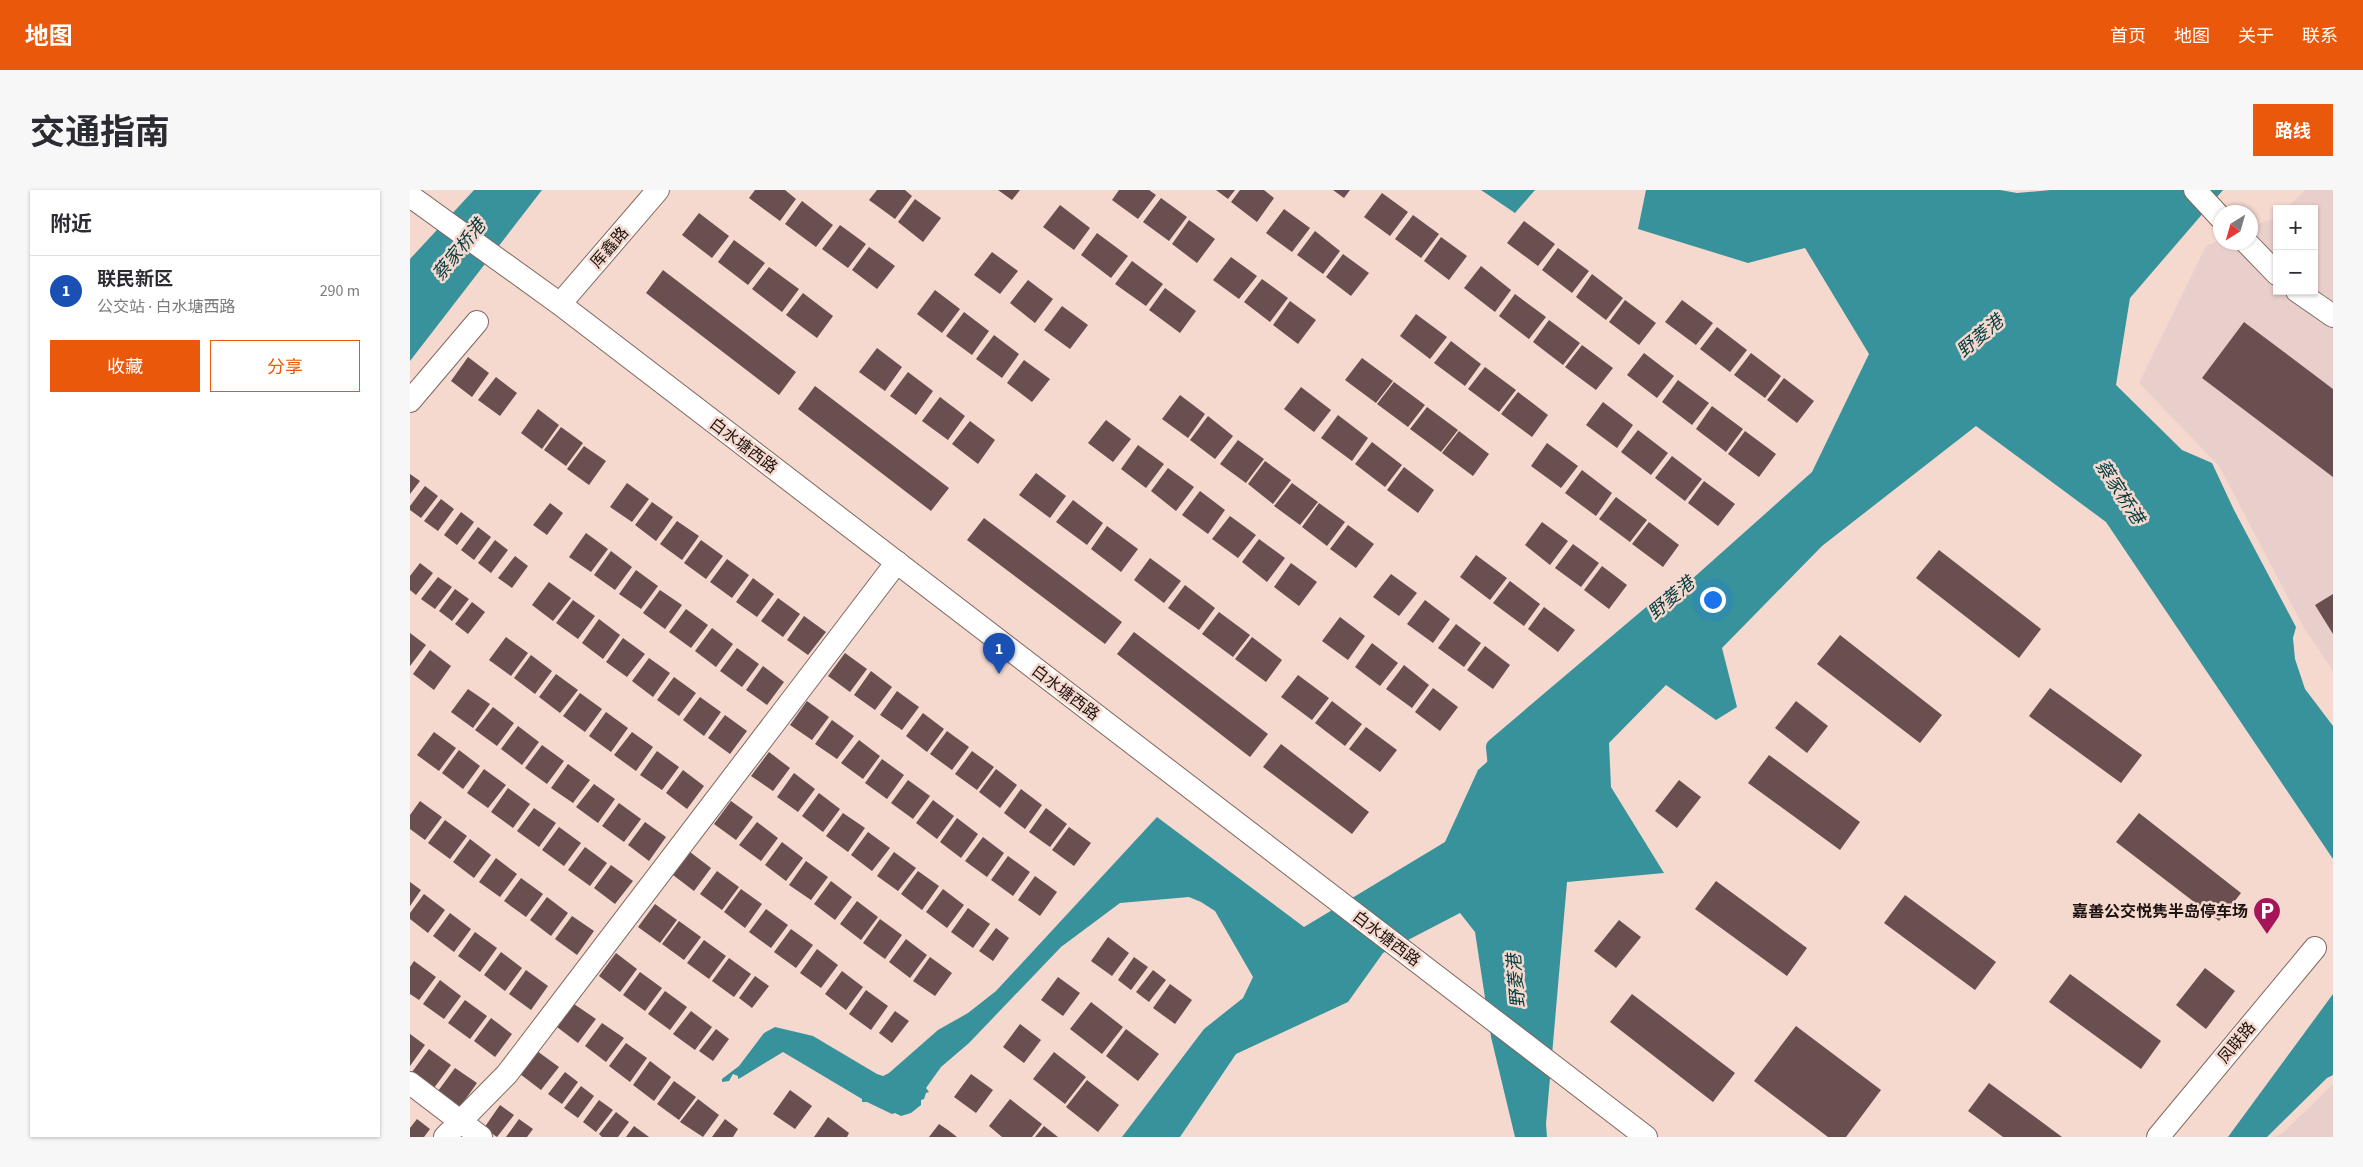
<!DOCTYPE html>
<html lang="zh">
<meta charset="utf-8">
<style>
body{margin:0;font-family:"Source Sans 3","Noto Sans SC",sans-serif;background:#f7f7f7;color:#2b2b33}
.controls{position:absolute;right:15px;top:15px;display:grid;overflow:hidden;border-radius:0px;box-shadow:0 1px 4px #0004}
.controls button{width:45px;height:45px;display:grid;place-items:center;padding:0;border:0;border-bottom:1px solid #e1e1e2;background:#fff;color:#2b2b33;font:25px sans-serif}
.compass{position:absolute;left:1803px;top:15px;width:45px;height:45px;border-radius:50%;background:#fff;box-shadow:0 1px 4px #0004;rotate:217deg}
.you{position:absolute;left:1302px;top:409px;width:18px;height:18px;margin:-12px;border:4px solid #fff;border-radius:50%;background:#1a73e8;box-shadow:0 0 0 8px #1a73e833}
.badge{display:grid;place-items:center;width:32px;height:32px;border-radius:50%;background:#ea580c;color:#fff;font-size:16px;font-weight:700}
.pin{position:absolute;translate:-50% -41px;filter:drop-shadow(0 1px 2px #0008)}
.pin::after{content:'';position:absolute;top:26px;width:18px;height:15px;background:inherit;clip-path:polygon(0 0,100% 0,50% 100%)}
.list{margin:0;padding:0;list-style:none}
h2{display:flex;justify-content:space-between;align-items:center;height:65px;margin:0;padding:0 20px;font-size:21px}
h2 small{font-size:16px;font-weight:400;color:#7c7c81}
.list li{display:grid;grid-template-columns:32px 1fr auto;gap:15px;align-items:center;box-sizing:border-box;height:70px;padding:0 20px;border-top:1px solid #e1e1e2}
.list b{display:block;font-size:19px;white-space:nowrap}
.list p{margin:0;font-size:16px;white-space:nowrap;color:#7c7c81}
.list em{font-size:16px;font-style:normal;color:#7c7c81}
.actions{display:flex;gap:10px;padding:15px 20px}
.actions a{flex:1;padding:11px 0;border:1px solid #ea580c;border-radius:0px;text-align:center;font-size:18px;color:#ea580c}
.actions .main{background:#ea580c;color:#fff}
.map{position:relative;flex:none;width:1923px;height:947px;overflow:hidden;border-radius:0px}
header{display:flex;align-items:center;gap:30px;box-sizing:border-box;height:70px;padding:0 25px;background:#ea580c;color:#fff}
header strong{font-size:24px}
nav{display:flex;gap:28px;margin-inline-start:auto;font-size:18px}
.intro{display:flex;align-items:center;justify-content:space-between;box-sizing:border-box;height:120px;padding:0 30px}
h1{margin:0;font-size:35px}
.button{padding:12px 22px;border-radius:0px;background:#ea580c;color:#fff;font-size:18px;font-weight:700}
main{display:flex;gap:30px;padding:0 30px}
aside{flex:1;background:#fff;border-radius:0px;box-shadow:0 1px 4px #0004}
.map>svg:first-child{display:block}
</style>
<header>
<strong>地图</strong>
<nav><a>首页</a><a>地图</a><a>关于</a><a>联系</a></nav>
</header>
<div class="intro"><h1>交通指南</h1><a class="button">路线</a></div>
<main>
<aside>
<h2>附近<small></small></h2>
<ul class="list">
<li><span class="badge" style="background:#1a4fb4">1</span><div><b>联民新区</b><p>公交站 · 白水塘西路</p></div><em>290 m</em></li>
</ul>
<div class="actions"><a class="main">收藏</a><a>分享</a></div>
</aside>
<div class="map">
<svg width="1923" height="947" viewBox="0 0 1923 947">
<rect width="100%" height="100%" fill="#f5d9ce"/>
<!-- commercial -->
<path fill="#e9cfcc" d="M1895,0H1923V481L1894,438L1809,276L1729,193L1796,56L1810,50V52H1840L1841,37L1867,27V101H1904V19H1876Z
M1923,894V947H1865L1874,942Z"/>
<!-- water -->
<path fill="#37929b" d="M64,0H132L0,171V69Z
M1071,0H1125L1105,23Z
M1236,0H1590L1607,3L1641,0H1813L1720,108L1706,195L1772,260L1802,273L1824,320L1886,437L1883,448L1885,469L1895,499L1923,536V669L1696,332L1566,236L1412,356L1312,458L1327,517L1306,530L1256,495L1199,553L1201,597L1254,683L1157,692L1136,934L1137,947H1105L1081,847L1065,742L1050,723L973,763L938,812L826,864L770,947H712L794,839L833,808L843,787L805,721L791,712L779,707L710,713L651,757L559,853L531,877L516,898L519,902L516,903L514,909L511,910V915L501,923L491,926L485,923L482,924L457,912H452V909L373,862L332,887L328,889V886L323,884L319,891L312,892V889L329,876L354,843L365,837L403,846L467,884L473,886L479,883L528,840L558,823L586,801L747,627L894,737L1035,652L1068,580L1402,282L1459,164L1395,58L1338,73L1228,39Z
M1923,804V885L1917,888L1857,947H1818Z"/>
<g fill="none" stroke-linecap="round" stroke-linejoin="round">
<!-- canal -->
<path stroke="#37929b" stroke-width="18" d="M1088,588L1085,557L1276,395"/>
</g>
<!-- building -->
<path fill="#694f4f" d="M345,0H375L386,9L370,31L339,8Z
M467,0H495L502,6L485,29L459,10Z
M588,0H610L602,10Z
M709,0H739L746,5L728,29L702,10Z
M806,0H825L818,9Z
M830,0H854L864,8L847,32L821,12Z
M923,0H940L934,8Z
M972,3L998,22L980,46L954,27Z
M751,8L777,27L759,51L733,32Z
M505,9L531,28L513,52L488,32Z
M392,11L423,35L406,57L375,34Z
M650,15L680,38L664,60L633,37Z
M874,19L900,38L882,62L856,43Z
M289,23L319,46L302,68L272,45Z
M1003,25L1029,44L1011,68L985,49Z
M779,30L805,49L787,73L762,54Z
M1114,31L1145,54L1128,76L1097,53Z
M430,35L456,54L438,78L412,59Z
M905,41L930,61L913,84L887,65Z
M687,43L718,66L701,88L671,65Z
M1031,47L1057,66L1039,90L1014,71Z
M324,50L355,73L338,95L308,72Z
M459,57L485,76L467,99L442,80Z
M1148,58L1179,81L1162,103L1132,80Z
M582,62L608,81L590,104L564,85Z
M933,64L959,83L941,106L916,87Z
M821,67L847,86L829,109L803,90Z
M722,71L753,94L736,116L705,94Z
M1071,76L1101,100L1085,122L1054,98Z
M359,77L389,99L372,122L342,99Z
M253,80L386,182L369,205L236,103Z
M1182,84L1213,108L1196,130L1166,107Z
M852,89L878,108L860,132L834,112Z
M618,90L643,109L625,133L600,113Z
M755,98L786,121L770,143L739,120Z
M525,100L550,119L532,143L507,124Z
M393,103L423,126L407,148L376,125Z
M1105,104L1136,127L1119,149L1089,126Z
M1215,110L1246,133L1229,155L1199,132Z
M1272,110L1303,133L1286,155L1255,132Z
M880,111L906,130L888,154L863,135Z
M652,116L678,135L660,159L634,140Z
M554,122L579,141L562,165L536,146Z
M1006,124L1037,147L1020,169L990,146Z
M1139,130L1170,153L1153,175L1123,152Z
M1834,132L1923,199V287L1792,188Z
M1307,137L1337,160L1320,182L1290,159Z
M584,145L609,164L592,188L566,169Z
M1041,151L1071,174L1055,196L1024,173Z
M1172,155L1203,178L1186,200L1155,177Z
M467,158L492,177L475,201L449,182Z
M1234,163L1264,186L1247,208L1217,185Z
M1341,163L1371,186L1355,208L1324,185Z
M58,167L79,183L62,207L41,191Z
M952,168L983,191L966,213L935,190Z
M614,170L640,189L622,212L597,193Z
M1075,177L1106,200L1089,222L1058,199Z
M498,182L523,201L506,225L480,206Z
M86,187L107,203L90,226L68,210Z
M1374,188L1404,211L1387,233L1357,210Z
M1268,190L1299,213L1282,235L1252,212Z
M984,192L1015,215L998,237L967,214Z
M405,196L539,298L521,321L388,219Z
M891,197L921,220L904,242L874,219Z
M1108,202L1138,225L1122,247L1091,224Z
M770,205L795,224L778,248L752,229Z
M530,207L555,226L538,250L512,231Z
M1193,212L1223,235L1207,258L1176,235Z
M1302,216L1333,239L1316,262L1286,239Z
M1017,217L1048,240L1031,262L1000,239Z
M128,219L149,235L132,259L111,243Z
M928,225L958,248L942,271L911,248Z
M798,226L823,246L805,269L780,250Z
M696,230L721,249L703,272L678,253Z
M560,231L585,250L568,274L542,254Z
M151,237L173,253L156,276L134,260Z
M1228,240L1258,263L1241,285L1211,262Z
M1049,241L1079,264L1063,286L1032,263Z
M1335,241L1366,264L1349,287L1318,264Z
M828,250L854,269L836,293L810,274Z
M962,252L992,275L975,297L945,274Z
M1137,253L1168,276L1151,298L1121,276Z
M728,255L754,274L736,298L711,279Z
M174,256L196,271L179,295L157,279Z
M1262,266L1292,289L1275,311L1245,288Z
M855,271L881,290L863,314L838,294Z
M994,277L1024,300L1008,323L977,300Z
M758,278L784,297L766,321L741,301Z
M1172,280L1202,303L1186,326L1155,303Z
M626,283L656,306L640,328L609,305Z
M0,284L10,291L0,304Z
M1294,291L1325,314L1308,336L1278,313Z
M217,293L239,309L222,332L200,317Z
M882,293L908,312L890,335L864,316Z
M15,296L28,306L11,328L0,320V316Z
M790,301L815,320L798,344L772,325Z
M1206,307L1237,330L1220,352L1189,329Z
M31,309L44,319L28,341L14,331Z
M663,310L693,333L677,355L646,332Z
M242,312L263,327L246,351L225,335Z
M140,313L153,323L137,345L123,335Z
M909,313L935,332L917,356L892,337Z
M51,322L64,332L47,355L34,345Z
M820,326L846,345L828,368L802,349Z
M574,328L712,432L695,454L557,350Z
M267,331L289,346L272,370L250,354Z
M1132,332L1158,351L1140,375L1115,355Z
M1239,332L1269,355L1253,377L1222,354Z
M938,335L964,354L946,378L920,359Z
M697,336L728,359L711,382L681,359Z
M68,337L81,347L64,370L51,360Z
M176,343L198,359L181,382L159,367Z
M849,349L875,368L857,392L832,372Z
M85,350L98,360L81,383L68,373Z
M291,350L313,366L296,389L274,373Z
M1163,354L1189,373L1171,397L1145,378Z
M1529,360L1631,439L1609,468L1506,388Z
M201,361L222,377L205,400L184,385Z
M1066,365L1097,388L1080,410L1050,387Z
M105,366L118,376L102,398L88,388Z
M740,368L771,391L754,413L724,390Z
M317,369L339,385L322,408L300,392Z
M10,373L23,383L6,405L0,400V386Z
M881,373L907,392L889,416L864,397Z
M1192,376L1217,395L1199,419L1174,400Z
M226,380L248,396L231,419L209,404Z
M981,384L1007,403L989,426L963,407Z
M28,387L42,397L25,419L11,409Z
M343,388L364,404L347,427L326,412Z
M1100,391L1130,414L1114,436L1083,413Z
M139,392L161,408L143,431L122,415Z
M775,395L805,418L789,440L758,418Z
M45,399L59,409L42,431L29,421Z
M250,400L272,415L255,439L233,423Z
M1923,404V444L1905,415Z
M368,408L390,424L373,447L351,431Z
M163,410L185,426L168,449L146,433Z
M1015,410L1040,429L1023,453L997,434Z
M62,412L75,422L58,444L45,434Z
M1134,417L1165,440L1148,462L1118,439Z
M276,419L298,435L281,458L259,442Z
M809,422L840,445L823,467L792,444Z
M394,426L416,442L398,465L377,450Z
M930,427L955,446L938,470L912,451Z
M189,429L210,445L193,469L172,453Z
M1046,434L1071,453L1054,477L1028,458Z
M302,438L323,454L306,477L285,461Z
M724,442L858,544L840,567L707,464Z
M0,443L16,455L0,476Z
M1430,445L1532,525L1510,553L1407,474Z
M96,447L118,463L101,486L79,470Z
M842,447L872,470L856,492L825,469Z
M213,448L235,464L217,487L196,472Z
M962,453L988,473L970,496L945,477Z
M1075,456L1100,475L1083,499L1057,480Z
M327,458L349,474L332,497L310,481Z
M20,460L41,476L24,500L3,484Z
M435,463L457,479L440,502L418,486Z
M121,465L142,481L125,504L104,488Z
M239,468L260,483L243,507L222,491Z
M994,475L1019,495L1002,518L976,499Z
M353,476L374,492L357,515L336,500Z
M461,481L482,497L465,520L444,505Z
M146,484L168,500L150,523L129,507Z
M888,485L919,508L902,530L871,507Z
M264,487L286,503L269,526L247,510Z
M1023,498L1048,517L1030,541L1005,522Z
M1640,498L1732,565L1711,593L1619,526Z
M58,499L80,514L63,538L41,522Z
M487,501L509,517L492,540L470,525Z
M170,503L192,519L175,542L153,526Z
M290,507L311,522L294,546L273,530Z
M397,511L419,527L402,550L380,535Z
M922,511L952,534L935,556L905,533Z
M1386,511L1418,536L1397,563L1365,538Z
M83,517L104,533L87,556L65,540Z
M196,522L218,538L201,562L179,546Z
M513,523L534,539L517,562L496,546Z
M315,525L337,541L320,564L298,548Z
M422,530L444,546L427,569L405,554Z
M108,536L129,552L112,575L91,559Z
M956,537L987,560L970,582L939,559Z
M537,541L559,557L542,580L520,564Z
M24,542L46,558L29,581L7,565Z
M222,542L243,557L226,581L204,565Z
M449,550L470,566L453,589L431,573Z
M871,554L959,622L942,644L853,577Z
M132,555L154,571L137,594L115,578Z
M49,560L70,576L53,599L32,583Z
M247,561L269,577L252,600L230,585Z
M562,561L584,577L567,600L545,584Z
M359,562L380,578L363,601L341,586Z
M1359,565L1450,632L1430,660L1338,593Z
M472,569L494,585L477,609L455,593Z
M158,574L180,590L163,613L141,598Z
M74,579L96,595L78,618L57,603Z
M586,579L607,595L590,618L569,602Z
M273,580L294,596L277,619L256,603Z
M384,583L405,599L388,622L367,607Z
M498,590L520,606L503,629L481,613Z
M1269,590L1291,607L1267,638L1245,621Z
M184,594L205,609L188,633L166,617Z
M98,598L120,614L103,638L81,622Z
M611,599L632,615L615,639L594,623Z
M409,603L430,619L413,642L392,626Z
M523,610L544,626L527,649L506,633Z
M10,611L32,627L15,650L0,639V625Z
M321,611L343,627L326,650L304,634Z
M209,613L231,629L214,652L192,636Z
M124,618L146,633L129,657L107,641Z
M636,618L657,634L640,657L619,642Z
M433,623L455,638L438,662L416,646Z
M1729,623L1831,703L1809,731L1706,652Z
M547,628L568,644L551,668L530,652Z
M35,630L57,646L40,669L18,653Z
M235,632L256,647L239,671L218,655Z
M347,632L368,648L351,671L329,655Z
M149,637L171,653L154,676L132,660Z
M659,637L681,653L664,676L642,660Z
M458,642L480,658L462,681L441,665Z
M573,647L594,663L577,687L555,671Z
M60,649L81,665L64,688L43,672Z
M372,652L393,668L376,691L355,675Z
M175,657L197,673L180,696L158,680Z
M280,662L301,678L284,701L263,685Z
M484,662L506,678L488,701L467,686Z
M598,666L620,682L603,706L581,690Z
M86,668L107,684L90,707L69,692Z
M396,671L418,687L401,710L379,695Z
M201,675L223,691L205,714L184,698Z
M307,681L329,697L312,720L290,704Z
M508,681L529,696L512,720L491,704Z
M625,686L647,702L630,726L608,710Z
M111,688L133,704L116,727L94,711Z
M421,691L442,707L425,730L404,714Z
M1306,691L1397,758L1377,786L1285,719Z
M0,692L11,700L0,716Z
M331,699L352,714L335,738L314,722Z
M533,699L554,715L537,738L516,722Z
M14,704L35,720L18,743L0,729V723Z
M1495,705L1586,772L1565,800L1474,733Z
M137,707L158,723L141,746L120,730Z
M447,711L468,727L451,750L430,734Z
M245,714L267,730L250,753L228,737Z
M558,718L580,734L563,758L541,742Z
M356,719L378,735L361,758L339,742Z
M40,723L61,739L44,762L23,746Z
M162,726L184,741L167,765L145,749Z
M470,729L492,745L475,769L453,753Z
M1209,730L1231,747L1206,778L1184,761Z
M269,731L291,747L274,770L252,754Z
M586,738L599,748L583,771L569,761Z
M381,739L403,755L386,778L364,762Z
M65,742L87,758L70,782L48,766Z
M698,747L719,763L702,786L681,771Z
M496,749L517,765L500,788L479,772Z
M294,750L316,766L299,789L277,773Z
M407,759L428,775L411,798L390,783Z
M91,762L112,778L95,801L74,785Z
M206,763L227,779L210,802L189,786Z
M520,767L542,783L525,806L503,791Z
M724,767L738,777L721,800L708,790Z
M319,768L341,784L324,807L302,791Z
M4,771L26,787L9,810L0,804V777Z
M1795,778L1825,801L1796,839L1766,815Z
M116,780L138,796L121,820L99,804Z
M743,780L756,790L739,812L726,802Z
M432,781L453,797L436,820L415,804Z
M230,782L252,798L235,821L213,805Z
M1660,784L1751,851L1731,879L1639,812Z
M345,786L359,796L342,818L329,808Z
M648,787L670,803L653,826L631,810Z
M30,790L51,806L34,829L13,814Z
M760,794L782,810L765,834L743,818Z
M456,800L478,816L461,840L439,824Z
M255,801L277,817L260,840L238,824Z
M1222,804L1325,883L1303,912L1200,832Z
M55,810L77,826L60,849L38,833Z
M681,812L713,837L692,864L660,839Z
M164,814L186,829L168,853L147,837Z
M281,821L302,837L285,860L263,844Z
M485,821L499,831L482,853L469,843Z
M81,828L102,844L85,867L64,851Z
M192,833L214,848L196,872L175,856Z
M610,834L631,850L614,873L593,857Z
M1386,836L1471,900L1436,947H1418L1344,891Z
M306,839L319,849L303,871L289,861Z
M716,839L749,864L728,891L696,866Z
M0,844L15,855L0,876Z
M216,853L237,868L220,892L199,876Z
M19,859L41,875L24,898L2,882Z
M127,861L149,877L131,900L110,884Z
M644,862L676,887L655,914L623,889Z
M240,871L261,887L244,911L223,895Z
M45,878L67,893L50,917L28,901Z
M155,882L168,892L152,914L138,904Z
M561,884L583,900L566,923L544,907Z
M677,890L709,915L688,942L656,917Z
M264,891L286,907L269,930L247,914Z
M1579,893L1652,947H1593L1558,921Z
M171,896L184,906L168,928L154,918Z
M380,900L402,916L385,939L363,924Z
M288,909L309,925L293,947L270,932Z
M600,909L632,934L622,947H592L579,936Z
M189,910L203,920L186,942L173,932Z
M90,915L104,925L87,947L74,938Z
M206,922L219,932L208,947H192L189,944Z
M418,927L439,943L437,947H404Z
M7,929L20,939L14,947H0V938Z
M109,929L123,939L117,947H96Z
M315,929L328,939L323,947H302Z
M529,934L538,940L547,947H519Z
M224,936L239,947H216Z
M634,936L648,947H625Z"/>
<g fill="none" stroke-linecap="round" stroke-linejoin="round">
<defs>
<path id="minor" d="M1785,0L1810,27
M0,6L150,114L1236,947
M1836,52L1867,84
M1887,101L1923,126
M150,114L248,0
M0,211L67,132
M0,893L71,947
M35,947L97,884L487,372
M1748,947L1905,758"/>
</defs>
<!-- minor casing -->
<use href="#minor" stroke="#7f675e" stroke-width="24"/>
<!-- minor -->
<use href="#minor" stroke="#fff" stroke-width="22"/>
</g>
<!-- icons -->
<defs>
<symbol id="parking-pin" viewBox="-11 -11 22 30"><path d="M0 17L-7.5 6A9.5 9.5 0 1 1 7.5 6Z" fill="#a51557" stroke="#f5d9ce"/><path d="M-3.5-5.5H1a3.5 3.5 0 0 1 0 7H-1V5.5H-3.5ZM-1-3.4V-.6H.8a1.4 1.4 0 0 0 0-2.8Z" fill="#fff"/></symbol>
</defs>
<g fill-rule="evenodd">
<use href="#parking-pin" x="1841" y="705" width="32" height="43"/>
</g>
<g text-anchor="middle" stroke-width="5" stroke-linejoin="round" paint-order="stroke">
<!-- street labels -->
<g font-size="16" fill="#1c120f" stroke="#f5d9ce">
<text transform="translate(199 57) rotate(-49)" y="6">厍鑫路</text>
<text transform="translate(334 255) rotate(37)" y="6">白水塘西路</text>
<text transform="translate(656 502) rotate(37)" y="6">白水塘西路</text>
<text transform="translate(977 748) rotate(37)" y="6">白水塘西路</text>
<text transform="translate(1826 852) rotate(-50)" y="6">凤联路</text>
</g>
<!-- poi labels -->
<g font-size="16" font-weight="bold" fill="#1c120f" stroke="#f5d9ce" text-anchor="end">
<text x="1838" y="727">嘉善公交悦隽半岛停车场</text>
</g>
<!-- water labels -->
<g font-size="18" font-style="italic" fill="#003a3f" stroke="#f5d9ce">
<text transform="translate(49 60) rotate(-51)" y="6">蔡家桥港</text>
<text transform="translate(1570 146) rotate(-40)" y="6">野菱港</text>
<text transform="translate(1710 302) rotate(57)" y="6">蔡家桥港</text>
<text transform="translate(1261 408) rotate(-40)" y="6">野菱港</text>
<text transform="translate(1106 791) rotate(-95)" y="6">野菱港</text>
</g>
</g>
</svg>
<div class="controls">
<button>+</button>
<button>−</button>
</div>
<svg class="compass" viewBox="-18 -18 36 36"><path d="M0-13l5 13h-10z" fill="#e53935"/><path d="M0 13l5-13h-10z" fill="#7c7c81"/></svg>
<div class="you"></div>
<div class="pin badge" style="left:589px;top:484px;background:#1a4fb4">1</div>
</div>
</main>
